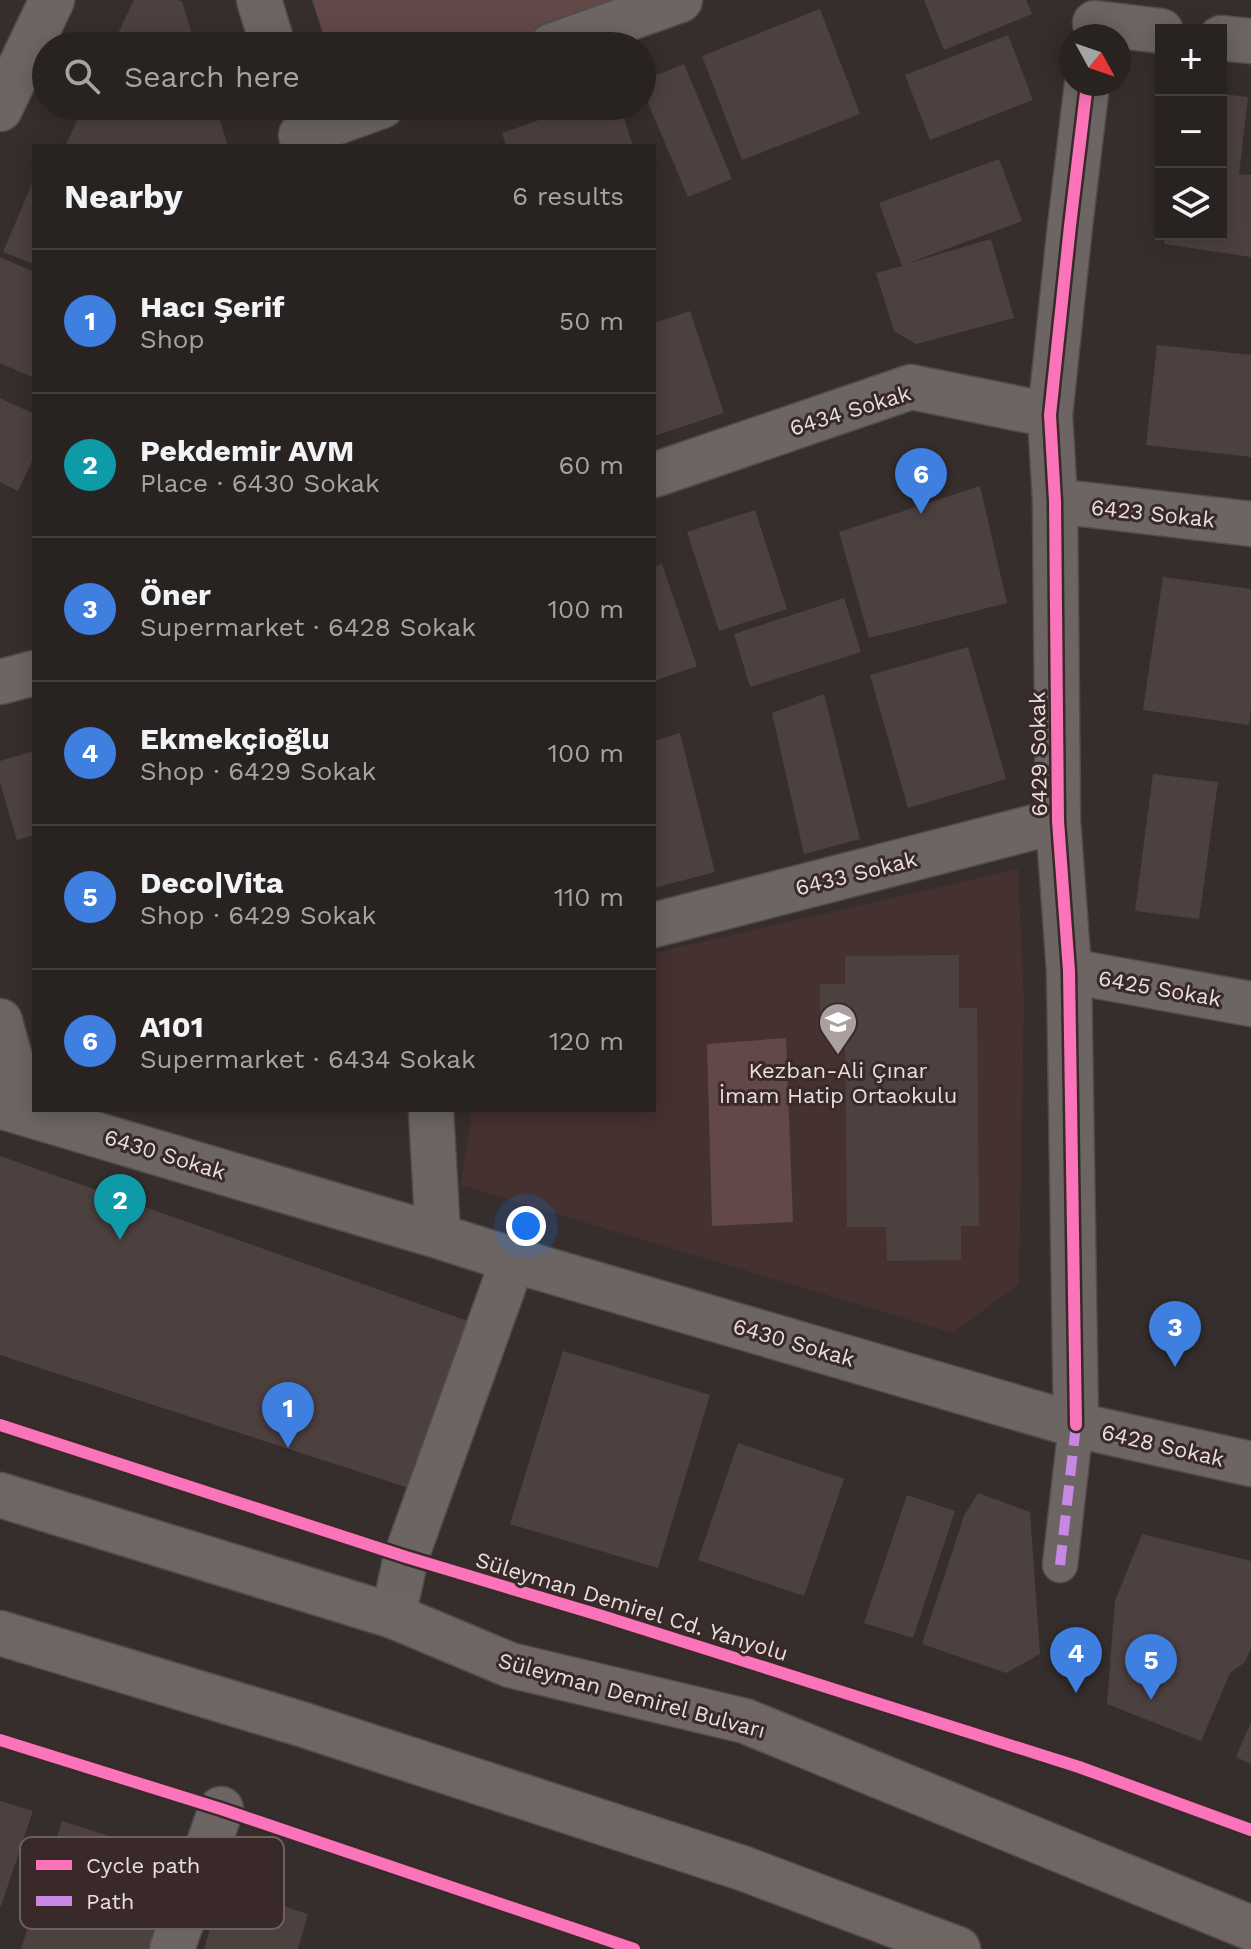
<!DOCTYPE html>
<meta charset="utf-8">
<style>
body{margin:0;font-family:"Work Sans",sans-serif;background:#302a2a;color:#f1f3f6}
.controls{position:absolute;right:24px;top:24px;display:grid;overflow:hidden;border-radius:0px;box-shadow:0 4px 20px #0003}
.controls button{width:72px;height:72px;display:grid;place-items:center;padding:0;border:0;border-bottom:2px solid #443f3f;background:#282221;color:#f1f3f6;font:40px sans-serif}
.compass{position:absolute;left:1059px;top:24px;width:72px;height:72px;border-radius:50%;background:#282221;box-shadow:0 4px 20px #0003;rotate:130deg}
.you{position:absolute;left:526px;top:1226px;width:28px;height:28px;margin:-20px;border:6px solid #fff;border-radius:50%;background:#1a73e8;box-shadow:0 0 0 12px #1a73e833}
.badge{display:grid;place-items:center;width:52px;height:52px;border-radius:50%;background:#8c9099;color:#fff;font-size:26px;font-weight:700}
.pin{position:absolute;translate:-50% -66px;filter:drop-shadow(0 2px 4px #0008)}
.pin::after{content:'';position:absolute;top:42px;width:28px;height:24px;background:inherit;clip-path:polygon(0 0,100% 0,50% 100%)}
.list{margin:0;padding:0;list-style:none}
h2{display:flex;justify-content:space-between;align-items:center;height:104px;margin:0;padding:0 32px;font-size:34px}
h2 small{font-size:26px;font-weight:400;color:#a5a4a5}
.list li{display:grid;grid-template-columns:52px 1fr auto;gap:24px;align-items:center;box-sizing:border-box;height:144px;padding:0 32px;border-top:2px solid #443f3f}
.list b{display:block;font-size:30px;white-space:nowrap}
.list p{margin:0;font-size:26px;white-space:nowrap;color:#a5a4a5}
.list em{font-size:26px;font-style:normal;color:#a5a4a5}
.icon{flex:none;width:44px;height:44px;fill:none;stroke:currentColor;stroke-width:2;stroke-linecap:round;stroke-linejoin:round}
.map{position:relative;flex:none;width:1251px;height:1949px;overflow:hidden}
.search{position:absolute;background:#282221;box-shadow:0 4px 20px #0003;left:32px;top:32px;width:624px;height:88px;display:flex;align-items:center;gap:20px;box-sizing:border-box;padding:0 28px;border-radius:44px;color:#a5a4a5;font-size:30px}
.panel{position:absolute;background:#282221;box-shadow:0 4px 20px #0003;left:32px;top:144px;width:624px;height:968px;border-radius:0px}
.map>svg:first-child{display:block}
</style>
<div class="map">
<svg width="1251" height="1949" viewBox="0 0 1251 1949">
<rect width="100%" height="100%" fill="#362e2c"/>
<!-- built -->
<path fill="#45312f" d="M1018,869L1024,1002L1019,1284L953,1333L461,1185L472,1110H654V953Z"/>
<!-- green -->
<path fill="#624846" d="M312,0H628L499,46H327Z
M786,1038L793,1222L712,1226L707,1044Z"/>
<!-- building -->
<path fill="#4d4140" d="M134,0H178L182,2L196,46H112Z
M924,0H1026L1032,14L944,50Z
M820,9L860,114L742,160L702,56Z
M1008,35L1033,100L930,140L905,75Z
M684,64L732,179L688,197L642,89V81Z
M1221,94L1248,97L1239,174L1251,175V257L1164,244L1166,234H1221Z
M84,106H215L228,146H65Z
M579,106H620L633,146H506L502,133Z
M999,159L1022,221L906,264L991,239L1014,318L916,344L894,331L876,273L902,266L879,203Z
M34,179V264L3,252Z
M0,257L34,272V378L0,363Z
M690,311L724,413L654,436V323Z
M1157,345L1251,355V457L1146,445Z
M0,398L34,414V457L18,491L0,482Z
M980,486L1007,603L869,638L839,532Z
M755,510L787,609L719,631L687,532Z
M662,564L697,666L654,681V567Z
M1163,577L1251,589V708L1249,725L1143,710Z
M844,598L861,652L750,687L734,634Z
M968,647L1006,779L908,808L870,675Z
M824,694L860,839L804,854L772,713Z
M680,733L715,872L654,888V741Z
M34,751V835L17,840L0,783V761Z
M1153,774L1218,782L1199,919L1135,911Z
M959,955V1008H977L979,1226H961V1260L887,1261L886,1227H847L845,1031H820V984H845V956Z
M0,1156L479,1325L415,1490L0,1355Z
M563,1351L710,1395L658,1568L510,1524Z
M738,1443L844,1479L804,1596L698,1560Z
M978,1493L1030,1512L1040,1654L1006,1673L922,1644L964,1516Z
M907,1495L955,1511L913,1638L864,1623Z
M1142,1534L1251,1561V1648L1245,1662L1230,1673L1201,1741L1107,1704L1115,1601Z
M1251,1722V1764L1236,1757Z
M0,1801L33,1811L1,1906H0Z
M62,1821L182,1859L152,1949H21Z
M222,1887L308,1914L298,1949H204Z"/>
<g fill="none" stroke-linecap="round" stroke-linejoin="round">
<defs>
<path id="pedestrian" d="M1060,1565L1076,1425"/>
<path id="minor" d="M259,0L273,46
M1095,23L1161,31
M1221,38L1251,41
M551,46L680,0
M0,109L52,0
M301,135L382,106
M1055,501L1251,524
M654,925L1058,821
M1069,971L1251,1004
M0,1021L25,1112
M0,1106L438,1236L513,1260L1076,1425L1251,1464
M431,1110L438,1236
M1076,1425L1069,971L1058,821L1055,501L1050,415L1070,226L1087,84
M393,1616L406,1557L513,1260
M172,1949L221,1809"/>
<path id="tertiary" d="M654,475L911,387L1050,415
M0,682L34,673"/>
<path id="primary" d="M0,1495L393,1616L510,1665L745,1721L1251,1928
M0,1633L301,1724L742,1868L958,1949"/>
</defs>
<!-- pedestrian casing -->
<use href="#pedestrian" stroke="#514b4a" stroke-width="37"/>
<!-- minor casing -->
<use href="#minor" stroke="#514b4a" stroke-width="47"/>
<!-- tertiary casing -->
<use href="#tertiary" stroke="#514b4a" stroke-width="47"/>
<!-- primary casing -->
<use href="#primary" stroke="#514b4a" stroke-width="47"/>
<!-- pedestrian -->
<use href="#pedestrian" stroke="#6c6564" stroke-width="34"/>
<!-- minor -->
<use href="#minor" stroke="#6c6564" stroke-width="44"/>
<!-- tertiary -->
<use href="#tertiary" stroke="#6c6564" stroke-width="44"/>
<!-- primary -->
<use href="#primary" stroke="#6f6563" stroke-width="44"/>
<!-- quiet -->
<path stroke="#c787e3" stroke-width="10" stroke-dasharray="20 10" stroke-linecap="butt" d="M1060,1565L1076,1425"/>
<defs>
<path id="cycleway" d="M0,1425L406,1557L599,1615L1079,1767L1251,1830
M1076,1425L1069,971L1058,821L1055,501L1050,415L1070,226L1087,84
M0,1740L221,1809L634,1949"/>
</defs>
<!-- cycleway casing -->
<use href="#cycleway" stroke="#392a29" stroke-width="17"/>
<!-- cycleway -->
<use href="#cycleway" stroke="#fb73b8" stroke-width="12"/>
</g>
<!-- icons -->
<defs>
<symbol id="school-pin" viewBox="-11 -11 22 30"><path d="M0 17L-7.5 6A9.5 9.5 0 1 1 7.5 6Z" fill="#aaa09f" stroke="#392a29"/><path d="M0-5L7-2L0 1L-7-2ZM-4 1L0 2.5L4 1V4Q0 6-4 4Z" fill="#fff"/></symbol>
</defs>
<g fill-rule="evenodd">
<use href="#school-pin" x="816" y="1000" width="44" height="60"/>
</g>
<g text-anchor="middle" stroke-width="6" stroke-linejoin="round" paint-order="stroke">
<!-- street labels -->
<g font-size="22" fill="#e8dedd" stroke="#392a29">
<text transform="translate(850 410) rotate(-17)" y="8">6434 Sokak</text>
<text transform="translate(1153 513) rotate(6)" y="8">6423 Sokak</text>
<text transform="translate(1038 754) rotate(-91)" y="8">6429 Sokak</text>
<text transform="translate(856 873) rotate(-14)" y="8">6433 Sokak</text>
<text transform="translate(1160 988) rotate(10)" y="8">6425 Sokak</text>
<text transform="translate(165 1154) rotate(17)" y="8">6430 Sokak</text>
<text transform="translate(794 1342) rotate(16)" y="8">6430 Sokak</text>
<text transform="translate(1163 1445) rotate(13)" y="8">6428 Sokak</text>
<text transform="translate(632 1606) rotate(17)" y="8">Süleyman Demirel Cd. Yanyolu</text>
<text transform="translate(632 1695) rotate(15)" y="8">Süleyman Demirel Bulvarı</text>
</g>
<!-- poi labels -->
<g font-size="22" fill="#e8dedd" stroke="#392a29">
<text x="838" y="1078">Kezban-Ali Çınar<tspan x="838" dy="25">İmam Hatip Ortaokulu</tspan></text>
</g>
</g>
<!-- legend -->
<rect x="20" y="1837" width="264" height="92" rx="12" fill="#392a29" stroke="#6e605f" stroke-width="2"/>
<rect x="36" y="1860" width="36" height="10" fill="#fb73b8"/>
<rect x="36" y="1896" width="36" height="10" fill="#c787e3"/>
<g font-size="22" fill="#e8dedd">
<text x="86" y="1873">Cycle path</text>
<text x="86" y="1909">Path</text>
</g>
</svg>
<div class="controls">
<button>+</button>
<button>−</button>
<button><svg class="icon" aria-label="layers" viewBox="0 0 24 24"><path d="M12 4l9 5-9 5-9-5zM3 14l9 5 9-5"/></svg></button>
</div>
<svg class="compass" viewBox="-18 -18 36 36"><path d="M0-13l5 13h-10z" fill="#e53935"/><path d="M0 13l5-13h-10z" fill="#a5a4a5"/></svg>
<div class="you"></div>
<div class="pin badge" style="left:288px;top:1448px;background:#3f7fe0">1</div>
<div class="pin badge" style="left:120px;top:1240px;background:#0f9aa8">2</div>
<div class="pin badge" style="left:1175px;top:1367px;background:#3f7fe0">3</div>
<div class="pin badge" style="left:1076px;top:1693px;background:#3f7fe0">4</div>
<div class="pin badge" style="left:1151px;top:1700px;background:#3f7fe0">5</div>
<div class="pin badge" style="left:921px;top:514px;background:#3f7fe0">6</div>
<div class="search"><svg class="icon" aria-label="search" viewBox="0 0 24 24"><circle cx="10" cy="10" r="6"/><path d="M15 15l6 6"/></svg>Search here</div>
<section class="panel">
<h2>Nearby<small>6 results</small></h2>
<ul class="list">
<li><span class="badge" style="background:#3f7fe0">1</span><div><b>Hacı Şerif</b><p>Shop</p></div><em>50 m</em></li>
<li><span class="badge" style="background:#0f9aa8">2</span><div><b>Pekdemir AVM</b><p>Place · 6430 Sokak</p></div><em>60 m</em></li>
<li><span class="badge" style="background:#3f7fe0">3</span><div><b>Öner</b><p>Supermarket · 6428 Sokak</p></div><em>100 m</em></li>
<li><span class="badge" style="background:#3f7fe0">4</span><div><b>Ekmekçioğlu</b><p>Shop · 6429 Sokak</p></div><em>100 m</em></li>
<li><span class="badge" style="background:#3f7fe0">5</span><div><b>Deco|Vita</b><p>Shop · 6429 Sokak</p></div><em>110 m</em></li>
<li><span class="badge" style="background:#3f7fe0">6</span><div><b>A101</b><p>Supermarket · 6434 Sokak</p></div><em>120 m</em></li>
</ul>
</section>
</div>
